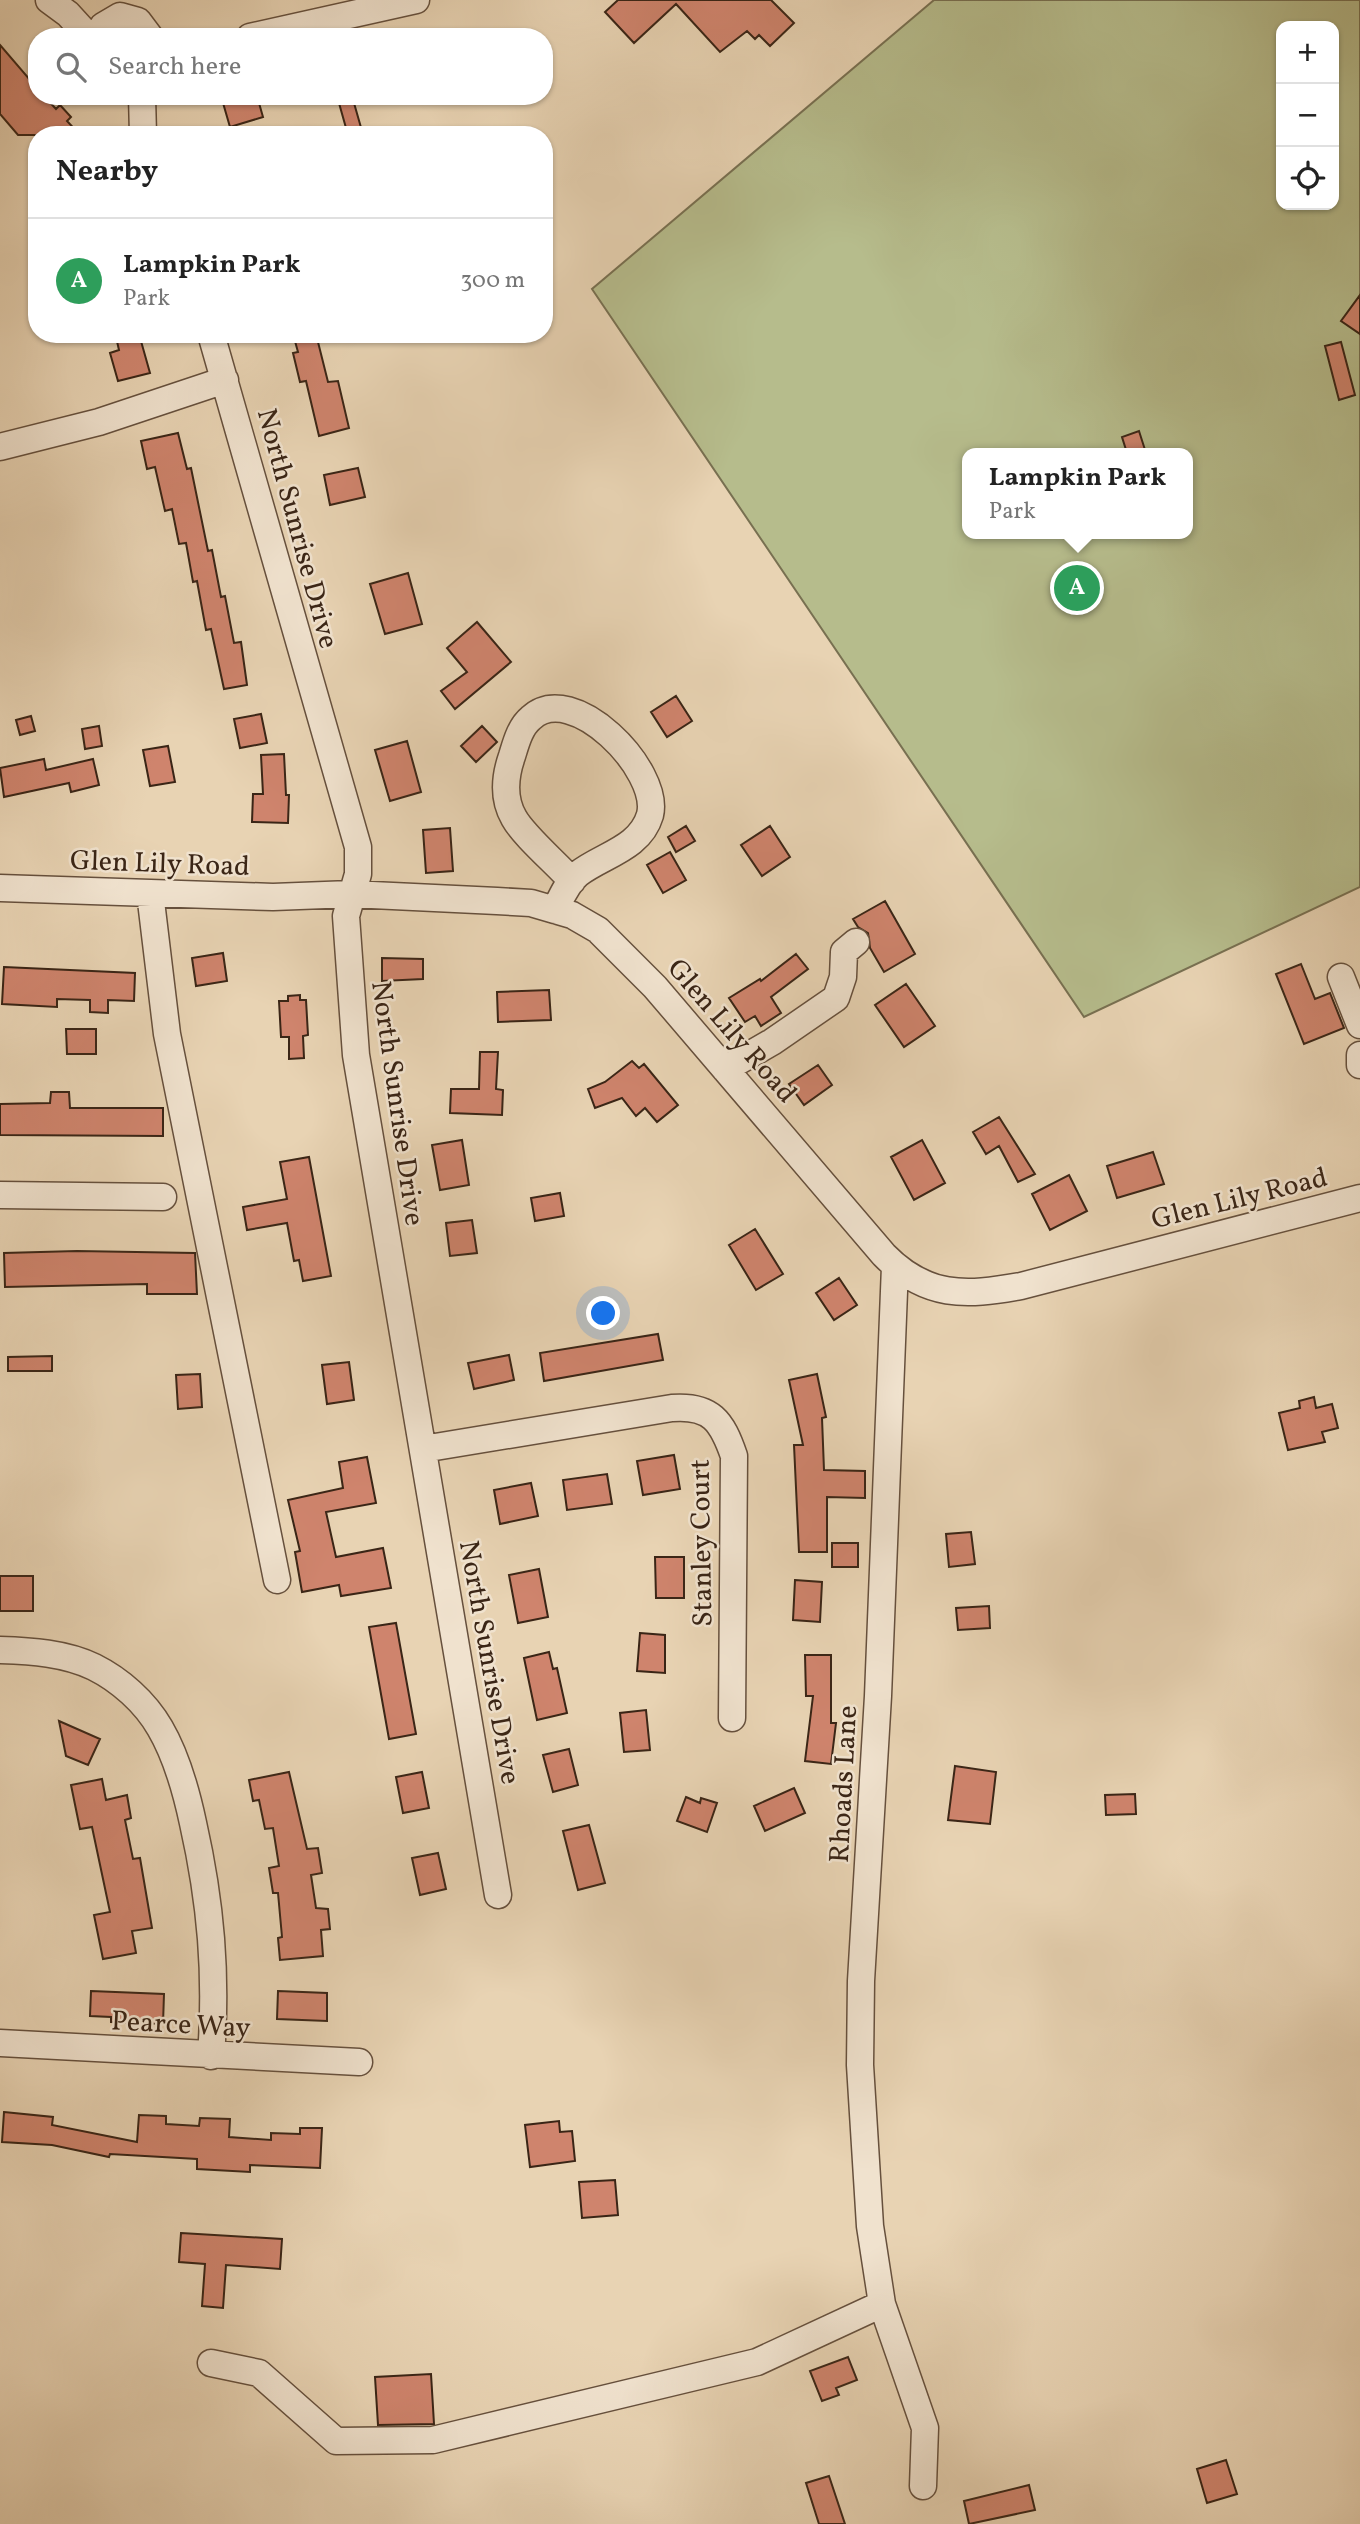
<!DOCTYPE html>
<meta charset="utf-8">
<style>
body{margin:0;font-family:Vollkorn,serif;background:#f6f6f6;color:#222}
.controls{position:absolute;right:21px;top:21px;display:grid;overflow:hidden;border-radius:14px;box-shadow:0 2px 5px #0004}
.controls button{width:63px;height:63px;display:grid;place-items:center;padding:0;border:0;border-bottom:2px solid #e0e0e0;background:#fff;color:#222;font:35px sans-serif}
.you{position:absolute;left:604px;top:1314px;width:24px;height:24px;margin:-18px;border:5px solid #fff;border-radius:50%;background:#1a73e8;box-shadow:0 0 0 10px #1a73e833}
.badge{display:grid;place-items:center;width:46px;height:46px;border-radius:50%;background:#8f2418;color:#fff;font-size:23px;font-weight:700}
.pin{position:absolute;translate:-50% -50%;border:4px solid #fff;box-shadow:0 2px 7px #0006}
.popup{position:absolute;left:962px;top:448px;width:231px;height:91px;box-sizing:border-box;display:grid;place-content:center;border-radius:14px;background:#fff;filter:drop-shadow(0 2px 5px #0005);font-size:23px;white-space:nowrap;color:#767676}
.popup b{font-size:26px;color:#222}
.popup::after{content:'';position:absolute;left:50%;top:100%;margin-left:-14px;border:14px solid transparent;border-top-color:#fff}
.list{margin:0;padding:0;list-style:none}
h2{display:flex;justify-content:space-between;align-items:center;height:91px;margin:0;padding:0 28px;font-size:30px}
h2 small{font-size:23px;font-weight:400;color:#767676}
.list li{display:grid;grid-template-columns:46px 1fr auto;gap:21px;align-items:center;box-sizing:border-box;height:126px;padding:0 28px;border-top:2px solid #e0e0e0}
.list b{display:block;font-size:26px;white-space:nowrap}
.list p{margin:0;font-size:23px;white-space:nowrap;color:#767676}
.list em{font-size:23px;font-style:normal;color:#767676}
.icon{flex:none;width:38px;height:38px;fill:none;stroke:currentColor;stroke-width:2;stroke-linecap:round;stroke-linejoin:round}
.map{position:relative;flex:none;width:1360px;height:2524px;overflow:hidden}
.search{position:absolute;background:#fff;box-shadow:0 2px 5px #0004;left:28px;top:28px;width:525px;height:77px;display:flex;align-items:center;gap:18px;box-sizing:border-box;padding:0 24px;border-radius:28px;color:#767676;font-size:26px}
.panel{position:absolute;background:#fff;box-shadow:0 2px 5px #0004;left:28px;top:126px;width:525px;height:217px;border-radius:28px}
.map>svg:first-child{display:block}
</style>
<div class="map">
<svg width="1360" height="2524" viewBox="0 0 1360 2524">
<rect width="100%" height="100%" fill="#e8d3b3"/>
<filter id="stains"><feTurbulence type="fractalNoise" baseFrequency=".00286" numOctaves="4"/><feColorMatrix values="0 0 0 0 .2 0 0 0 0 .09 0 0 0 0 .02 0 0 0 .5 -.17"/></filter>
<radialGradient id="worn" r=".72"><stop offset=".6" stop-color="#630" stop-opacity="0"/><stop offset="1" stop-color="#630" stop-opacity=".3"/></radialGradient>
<!-- green -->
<path fill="#b6bc8c" stroke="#787051" stroke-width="2" fill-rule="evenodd" d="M934,0H1360V887L1084,1017L592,289ZM1281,26H1334V205H1281ZM967,453H1187V534H967Z"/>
<!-- building -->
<path fill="#cf846d" stroke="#3a2516" stroke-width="2" d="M618,0H771L794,23L770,46L759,35L755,39L747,31L720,52L676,4L634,43L605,12Z
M0,45L37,88V96H44L56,109L60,105L71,117L67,121L80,135H18L0,114Z
M221,96H257L263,117L230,127Z
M337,96H352L362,131L348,135Z
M1360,295V334L1341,321Z
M126,334H139L150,373L118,381L110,353L119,350L116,337Z
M293,334H316L328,382L338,381L349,428L319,436L306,381L300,382L293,353L298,352Z
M1341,342L1355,395L1339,400L1325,346Z
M1139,431L1146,453H1127L1122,437Z
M178,433L187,469L191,468L208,551L212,550L221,597L225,596L234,643L241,642L247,685L224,689L211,629L206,630L197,581L193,582L186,543L179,544L172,509L165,511L155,467L147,469L141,441Z
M358,468L365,497L330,505L324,475Z
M408,573L422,624L385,634L370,584Z
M477,622L511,662L455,709L441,691L467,672L447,648Z
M676,696L692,721L667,737L651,712Z
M261,714L267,743L240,748L234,719Z
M31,716L35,731L20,735L16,720Z
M99,726L102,746L85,749L82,729Z
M482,726L497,742L476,762L461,746Z
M407,741L421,792L390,801L375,750Z
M168,746L175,782L150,786L143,750Z
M284,754L286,795H289L288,823L252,822L253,794H263L261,755Z
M44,759L46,770L93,759L99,785L71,792L69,783L4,797L0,768Z
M686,826L695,841L676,852L668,837Z
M770,826L790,857L762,876L741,845Z
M450,828L453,871L426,873L423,830Z
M670,852L686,880L663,893L647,865Z
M885,901L915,954L884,972L870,948L868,933L858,927L853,919Z
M223,953L227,981L196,986L192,958Z
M796,954L808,969L771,997L781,1013L761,1026L755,1016L745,1022L729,998L760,979L761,981Z
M382,958L423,959V979L382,981Z
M1301,964L1315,999L1330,993L1344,1028L1304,1044L1276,974Z
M4,967L135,973L134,1001L108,1000V1013L90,1012V1000L57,999V1007L2,1004Z
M906,984L935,1026L904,1047L875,1005Z
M549,990L551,1020L498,1022L497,992Z
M300,995V1000H306L308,1035L303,1036L304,1058L289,1059V1037H281L279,1001H288V996Z
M66,1029H96V1054H67Z
M480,1052H498L496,1089L503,1090L502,1115L450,1113L451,1089H479Z
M632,1061L639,1068L644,1064L678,1105L657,1122L645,1108L636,1116L622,1098L595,1108L588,1089L605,1082Z
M818,1065L832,1085L804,1105L789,1084Z
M51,1092H69L70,1108H163V1136L0,1135V1104L50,1103Z
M999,1117L1035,1174L1018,1182L999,1146L986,1154L973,1132Z
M462,1140L469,1185L440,1190L432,1145Z
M922,1140L945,1183L914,1200L891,1157Z
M1153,1152L1164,1184L1117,1198L1107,1166Z
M309,1157L331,1276L303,1281L299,1260L294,1261L287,1223L247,1230L243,1207L287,1199L280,1162Z
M1069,1175L1087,1211L1050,1230L1032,1194Z
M560,1193L564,1216L535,1221L531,1198Z
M472,1220L477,1253L450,1256L446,1223Z
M755,1229L783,1274L756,1290L729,1245Z
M77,1251L195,1253L197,1294H147V1284L5,1287L4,1253Z
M839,1278L857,1305L834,1320L816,1293Z
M658,1334L663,1360L544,1381L540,1353Z
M509,1355L514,1380L474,1389L468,1363Z
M52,1356V1371H8V1357Z
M349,1362L354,1400L327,1404L322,1365Z
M200,1374L202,1407L178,1409L176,1375Z
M817,1374L826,1417L822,1418L824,1470L865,1471V1498L827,1497V1552H799L794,1445H803L789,1380Z
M1314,1397L1316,1408L1332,1404L1338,1428L1322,1432L1325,1442L1288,1450L1279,1413L1300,1408L1299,1401Z
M674,1455L680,1489L643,1495L637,1461Z
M367,1457L376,1503L326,1512L336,1557L383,1548L391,1588L341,1596L339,1585L302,1592L295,1552L300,1551L288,1500L343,1488L339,1462Z
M607,1474L612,1504L567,1510L563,1480Z
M531,1483L538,1516L500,1524L494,1490Z
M971,1532L975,1564L949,1567L946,1534Z
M832,1543H858V1567H832Z
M655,1557H684V1598H656Z
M539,1569L548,1617L518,1623L509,1575Z
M0,1576H33V1611H0Z
M795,1580L822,1582L820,1622L793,1620Z
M989,1606L990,1628L958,1630L956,1608Z
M396,1623L416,1734L389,1739L369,1627Z
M640,1633L665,1635V1673L637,1671Z
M549,1652L553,1669L557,1668L567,1713L537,1720L524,1658Z
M805,1655H831V1723H836L831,1764L805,1761L813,1696H806Z
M646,1710L650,1750L624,1752L620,1713Z
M59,1721L100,1739L88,1765L66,1756Z
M569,1749L578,1785L553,1792L543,1755Z
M955,1766L996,1772L990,1824L948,1820Z
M289,1772L307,1849L318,1848L322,1873L311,1875L316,1908L328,1909L330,1929L321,1930L323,1956L280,1960L278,1938L282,1937L278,1893H273L269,1868L279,1866L273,1828L265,1829L259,1800L253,1801L249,1780Z
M422,1772L429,1808L403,1813L396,1777Z
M102,1779L106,1800L127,1795L131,1818L125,1820L133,1859L140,1858L152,1928L132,1931L136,1953L103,1959L94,1915L110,1912L92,1827L80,1829L71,1785Z
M794,1788L805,1813L765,1831L754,1806Z
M1135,1794L1136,1814L1106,1815L1105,1795Z
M686,1797L700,1803L701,1798L717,1803L707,1832L677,1821Z
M589,1825L605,1883L578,1890L563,1831Z
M438,1853L446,1889L420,1895L412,1858Z
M91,1991L164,1994L163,2024L111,2022V2017L90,2016Z
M278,1991L327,1993V2021L277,2019Z
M4,2112L53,2117L52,2125L137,2142L139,2115L166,2116V2124L199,2126L200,2118L230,2119L229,2137L271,2140V2133L300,2134V2128H322L320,2168L250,2165V2172L197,2169V2159L110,2154L109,2157L52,2145L2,2142Z
M559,2121L560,2132L572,2131L575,2161L530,2167L525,2125Z
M615,2180L618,2215L582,2218L579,2182Z
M181,2233L282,2239L280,2269L226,2265L223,2308L202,2306L205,2264L179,2262Z
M848,2357L857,2380L836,2388L839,2395L822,2401L810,2371Z
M431,2374L434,2424L378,2425L375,2377Z
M1226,2460L1237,2494L1207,2503L1197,2469Z
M829,2476L845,2524H819L806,2483Z
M1029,2485L1035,2510L969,2524L964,2501Z"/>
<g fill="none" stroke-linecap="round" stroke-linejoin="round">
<defs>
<path id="minor" d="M49,0L68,14L89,37
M97,37L103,26L120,16L138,21L150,37
M250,37L416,0
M142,96L143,135
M211,334L358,847V874L346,916L356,1055L498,1895
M0,447L99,422L225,380
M0,888L273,897L351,894L497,901L531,903L572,915L598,930L655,987L884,1255C926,1298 965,1296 1021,1286L1360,1198
M150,893L167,1034L277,1580
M555,910C561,898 567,883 578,874C602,855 640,849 650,815C661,770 572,679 531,718C520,727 516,743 512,756C505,776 503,799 514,818C524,836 556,863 572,881
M1341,977L1360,1025
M1360,1055V1065
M725,1069L772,1042L836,998L843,977L844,952L856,942
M0,1195L163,1197
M895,1266L878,1696L861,1981L860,2065L870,2226L882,2304L925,2428L923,2486
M423,1449L672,1408C711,1405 722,1421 734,1456L732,1718
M0,1650C31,1651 65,1653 94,1667C120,1680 145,1702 160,1728C177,1757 186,1790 193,1823C211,1903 217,1974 211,2056
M0,2043L359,2062
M211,2363L259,2373L336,2441L433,2440L757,2362L882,2304"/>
</defs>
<!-- minor casing -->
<use href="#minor" stroke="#66503d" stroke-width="29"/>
<!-- minor -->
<use href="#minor" stroke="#f0e2ce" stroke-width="26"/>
</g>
<g text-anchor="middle" stroke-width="5" stroke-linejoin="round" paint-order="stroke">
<!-- street labels -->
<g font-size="28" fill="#3a2516" stroke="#f0e2ce">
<text transform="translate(299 528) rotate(75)" y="10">North Sunrise Drive</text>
<text transform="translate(160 862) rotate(2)" y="10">Glen Lily Road</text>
<text transform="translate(733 1030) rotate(49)" y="10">Glen Lily Road</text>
<text transform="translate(399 1103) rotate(82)" y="10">North Sunrise Drive</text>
<text transform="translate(1239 1197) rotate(-14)" y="10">Glen Lily Road</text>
<text transform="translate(700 1543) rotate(-91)" y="10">Stanley Court</text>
<text transform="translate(491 1662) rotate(80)" y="10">North Sunrise Drive</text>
<text transform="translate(842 1784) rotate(-87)" y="10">Rhoads Lane</text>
<text transform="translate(181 2023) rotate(3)" y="10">Pearce Way</text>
</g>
</g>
<rect width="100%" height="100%" filter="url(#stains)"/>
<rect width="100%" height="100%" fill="url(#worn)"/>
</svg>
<div class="controls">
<button>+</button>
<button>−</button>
<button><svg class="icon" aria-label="locate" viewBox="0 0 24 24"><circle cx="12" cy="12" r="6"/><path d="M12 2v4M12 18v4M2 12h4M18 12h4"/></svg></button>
</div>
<div class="you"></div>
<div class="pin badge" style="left:1077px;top:588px;background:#2e9e5b">A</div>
<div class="popup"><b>Lampkin Park</b>Park</div>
<div class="search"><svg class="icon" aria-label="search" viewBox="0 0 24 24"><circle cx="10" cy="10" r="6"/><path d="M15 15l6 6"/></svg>Search here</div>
<section class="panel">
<h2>Nearby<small></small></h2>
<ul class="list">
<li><span class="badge" style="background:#2e9e5b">A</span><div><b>Lampkin Park</b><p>Park</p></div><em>300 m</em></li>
</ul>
</section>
</div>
